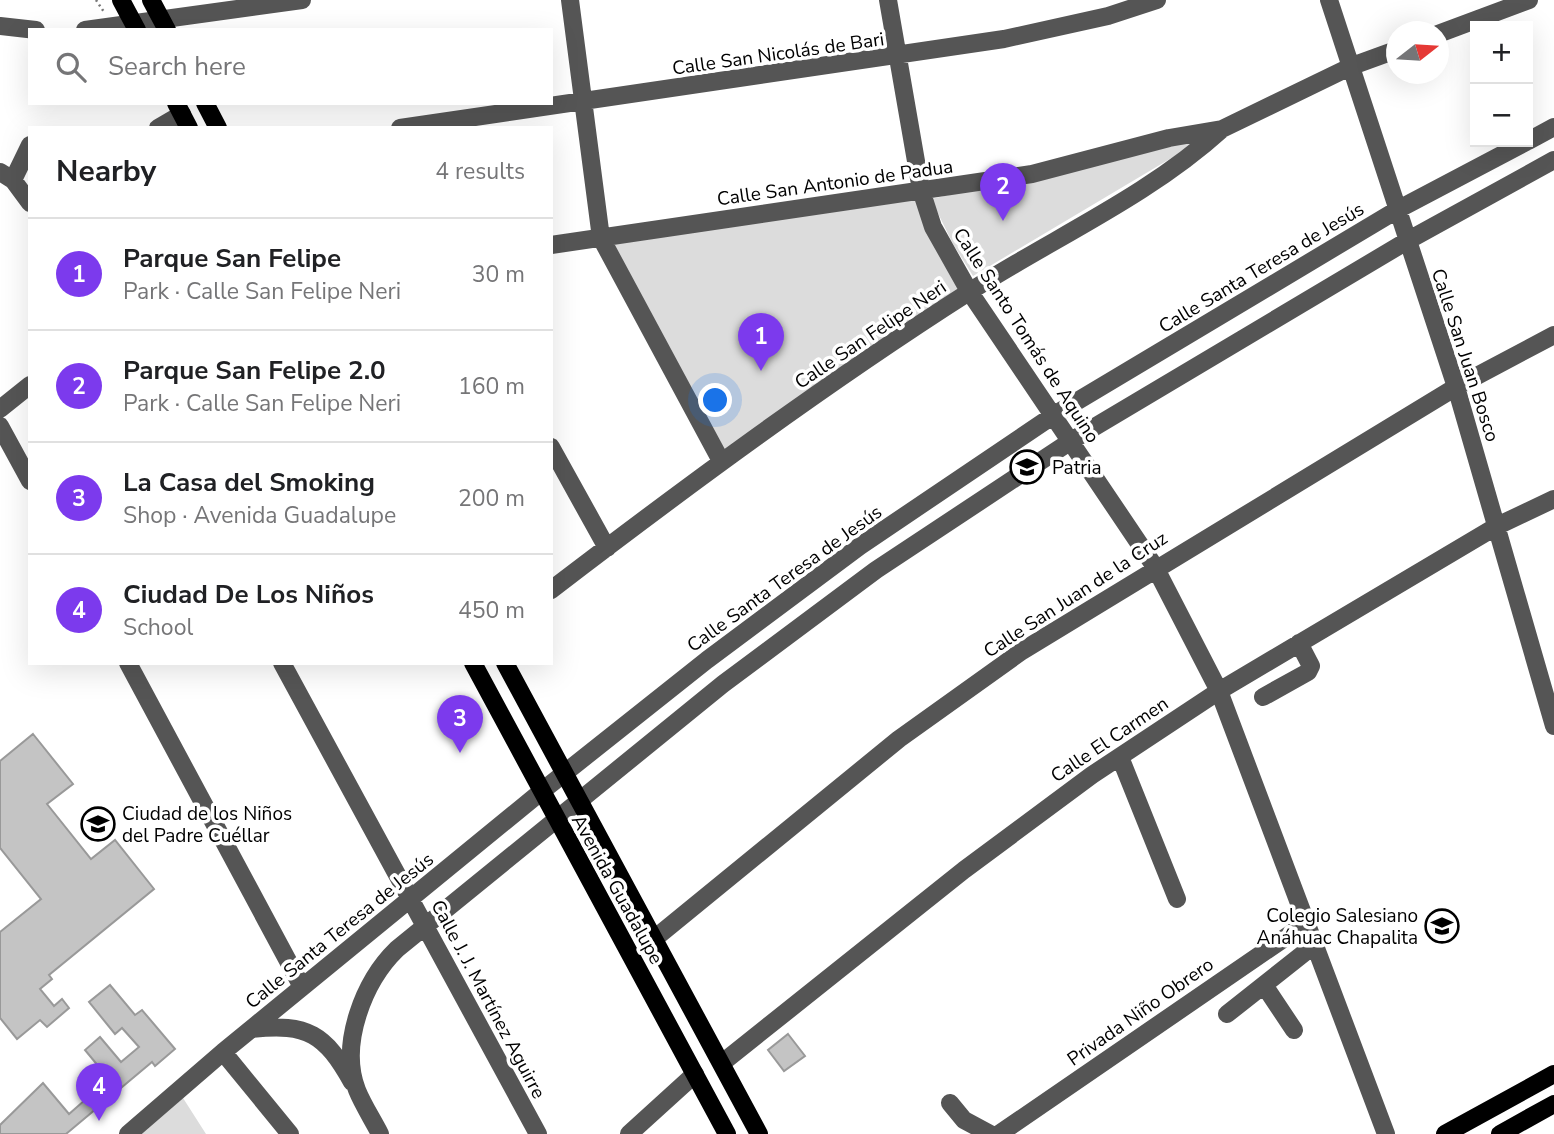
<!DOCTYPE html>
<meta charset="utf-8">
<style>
body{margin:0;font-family:"Nunito Sans",sans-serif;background:#f6f6f6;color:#202124}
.controls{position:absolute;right:21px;top:21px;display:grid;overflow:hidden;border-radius:0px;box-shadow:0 7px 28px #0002}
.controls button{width:63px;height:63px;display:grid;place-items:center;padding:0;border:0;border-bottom:2px solid #e0e0e0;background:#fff;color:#202124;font:35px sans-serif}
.compass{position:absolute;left:1386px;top:21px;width:63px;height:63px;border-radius:50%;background:#fff;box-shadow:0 7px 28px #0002;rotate:73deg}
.you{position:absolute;left:716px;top:401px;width:24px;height:24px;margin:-18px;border:5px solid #fff;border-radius:50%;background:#1a73e8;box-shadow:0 0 0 10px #1a73e833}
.badge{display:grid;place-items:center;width:46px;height:46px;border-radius:50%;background:#7c3aed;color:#fff;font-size:23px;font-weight:700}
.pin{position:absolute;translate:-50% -58px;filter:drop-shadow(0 2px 4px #0008)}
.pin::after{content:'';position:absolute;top:37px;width:24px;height:21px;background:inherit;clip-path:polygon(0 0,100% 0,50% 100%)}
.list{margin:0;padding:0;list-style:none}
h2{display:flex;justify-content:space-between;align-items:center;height:91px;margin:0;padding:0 28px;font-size:30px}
h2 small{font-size:23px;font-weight:400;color:#757577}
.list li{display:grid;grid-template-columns:46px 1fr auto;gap:21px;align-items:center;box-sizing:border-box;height:112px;padding:0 28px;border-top:2px solid #e0e0e0}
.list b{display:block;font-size:26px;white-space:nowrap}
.list p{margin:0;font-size:23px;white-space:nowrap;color:#757577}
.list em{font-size:23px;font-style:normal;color:#757577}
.icon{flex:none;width:38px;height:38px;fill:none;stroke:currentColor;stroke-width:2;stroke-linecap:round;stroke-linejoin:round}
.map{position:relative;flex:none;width:1554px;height:1134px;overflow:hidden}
.search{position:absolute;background:#fff;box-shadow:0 7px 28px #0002;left:28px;top:28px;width:525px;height:77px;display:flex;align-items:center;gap:18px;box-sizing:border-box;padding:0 24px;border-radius:0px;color:#757577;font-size:26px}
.panel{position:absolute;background:#fff;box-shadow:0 7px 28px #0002;left:28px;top:126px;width:525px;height:539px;border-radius:0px}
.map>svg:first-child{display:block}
</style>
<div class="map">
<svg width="1554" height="1134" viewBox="0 0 1554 1134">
<rect width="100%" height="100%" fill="#fff"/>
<!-- green -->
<path fill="#dcdcdc" d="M1205,138L973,276L953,244L931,199Z
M921,197L964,290L723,453L605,239Z
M183,1098L206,1134H141Z"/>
<!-- building -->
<path fill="#c4c4c4" stroke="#999" stroke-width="2" d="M33,734L73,784L47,804L91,859L115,840L154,889L49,975L52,979L40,989L54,1006L62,999L69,1008L47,1027L40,1020L17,1039L0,1018V932L41,899L0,848V761Z
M110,985L135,1015L142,1010L175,1049L155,1066L152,1062L66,1134H0V1125L43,1083L69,1114L109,1079L85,1050L100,1037L121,1062L139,1047L122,1028L115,1034L89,1002Z
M788,1034L805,1056L784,1071L768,1050Z"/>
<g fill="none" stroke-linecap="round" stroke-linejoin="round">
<!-- path -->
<path stroke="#777" stroke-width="2.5" stroke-dasharray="2 3.5" stroke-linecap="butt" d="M96,0L104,12"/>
<!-- minor -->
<path stroke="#555" stroke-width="18" d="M570,0L601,238L721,461
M888,0L921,190L933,227L969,291L1155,567L1219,691L1386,1134
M1329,0L1456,387L1554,726
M0,26L36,30
M85,30L302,0
M1438,34L1529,0
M158,128L182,114
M400,128L1004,39L1108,16L1157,0
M1528,141L1554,127
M0,172L13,180L30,203
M13,180L30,145
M551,245L1032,174L1169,138L1222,129L1352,66L1396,50
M0,409L30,385
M0,426L30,481
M551,447L607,548
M551,590C687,486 825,384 969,292C1053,238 1147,197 1222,129
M128,663L302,987
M282,663L538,1134
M1263,697L1308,672L1311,666L1299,643
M1120,757L1177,899
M654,939L899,739L1022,651L1456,387L1554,335
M1264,985L1294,1030
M1227,1014L1313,946
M252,1029C308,1023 325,1034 352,1082
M223,1052L290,1134
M722,1063L964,870L1092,775L1219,691L1497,526L1554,499
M950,1103L964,1120L990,1134
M128,1134L223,1052L542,791L707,660L860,546L1054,415L1397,210L1526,142
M380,1134C373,1120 363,1105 357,1090C339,1044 364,981 397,949L723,684L876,570L1071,441L1407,241L1554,160
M629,1134L695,1074
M999,1134L1305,924"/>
<!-- major -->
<path stroke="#000" stroke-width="18" d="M121,0L137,30
M151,0L167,30
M176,103L189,128
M205,103L218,128
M473,663L727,1134
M505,663L759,1134
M1445,1134L1554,1074
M1500,1134L1554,1104"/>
</g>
<!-- icons -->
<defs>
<symbol id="school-ring" viewBox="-11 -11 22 22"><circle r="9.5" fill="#fff" stroke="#000" stroke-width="1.5"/><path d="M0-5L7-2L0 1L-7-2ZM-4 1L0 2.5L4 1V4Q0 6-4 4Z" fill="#000"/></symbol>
<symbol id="university-ring" viewBox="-11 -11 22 22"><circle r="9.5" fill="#fff" stroke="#000" stroke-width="1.5"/><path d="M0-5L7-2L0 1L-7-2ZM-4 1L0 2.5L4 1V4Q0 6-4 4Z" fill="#000"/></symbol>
</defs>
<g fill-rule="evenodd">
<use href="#school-ring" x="1008" y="448" width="38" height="38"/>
<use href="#school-ring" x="79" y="805" width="38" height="38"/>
<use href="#university-ring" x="1423" y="907" width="38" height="38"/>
</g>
<g text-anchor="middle" stroke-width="7" stroke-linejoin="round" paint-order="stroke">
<!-- street labels -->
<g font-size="19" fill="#000" stroke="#fff">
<text transform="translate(778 53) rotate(-8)" y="7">Calle San Nicolás de Bari</text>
<text transform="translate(835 182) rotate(-8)" y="7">Calle San Antonio de Padua</text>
<text transform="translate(1261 267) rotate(-31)" y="7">Calle Santa Teresa de Jesús</text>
<text transform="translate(870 334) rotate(-34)" y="7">Calle San Felipe Neri</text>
<text transform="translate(1027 335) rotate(57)" y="7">Calle Santo Tomás de Aquino</text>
<text transform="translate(1466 355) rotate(72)" y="7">Calle San Juan Bosco</text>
<text transform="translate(784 578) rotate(-36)" y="7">Calle Santa Teresa de Jesús</text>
<text transform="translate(1075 594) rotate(-33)" y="7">Calle San Juan de la Cruz</text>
<text transform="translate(1109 739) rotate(-34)" y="7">Calle El Carmen</text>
<text transform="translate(618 889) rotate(61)" y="7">Avenida Guadalupe</text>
<text transform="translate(339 930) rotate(-39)" y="7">Calle Santa Teresa de Jesús</text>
<text transform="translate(489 999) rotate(62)" y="7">Calle J. J. Martínez Aguirre</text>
<text transform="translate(1140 1011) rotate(-35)" y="7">Privada Niño Obrero</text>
</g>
<!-- poi labels -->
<g font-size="19" fill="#000" stroke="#fff" text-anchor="start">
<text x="1052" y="474">Patria</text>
<text x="122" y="820">Ciudad de los Niños<tspan x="122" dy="22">del Padre Cuéllar</tspan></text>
<text x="1418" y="922" text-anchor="end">Colegio Salesiano<tspan x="1418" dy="22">Anáhuac Chapalita</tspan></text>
</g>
</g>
</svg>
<div class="controls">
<button>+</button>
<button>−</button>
</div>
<svg class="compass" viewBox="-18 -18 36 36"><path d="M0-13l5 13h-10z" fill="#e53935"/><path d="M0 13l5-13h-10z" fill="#757577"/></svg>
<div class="you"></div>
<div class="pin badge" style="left:761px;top:371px">1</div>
<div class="pin badge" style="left:1003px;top:221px">2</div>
<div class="pin badge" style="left:460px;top:753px">3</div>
<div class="pin badge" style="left:99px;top:1121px">4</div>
<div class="search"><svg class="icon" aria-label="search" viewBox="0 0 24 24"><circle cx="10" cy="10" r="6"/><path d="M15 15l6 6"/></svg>Search here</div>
<section class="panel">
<h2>Nearby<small>4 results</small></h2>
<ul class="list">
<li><span class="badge">1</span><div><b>Parque San Felipe</b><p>Park · Calle San Felipe Neri</p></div><em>30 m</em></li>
<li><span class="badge">2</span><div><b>Parque San Felipe 2.0</b><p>Park · Calle San Felipe Neri</p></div><em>160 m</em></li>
<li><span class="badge">3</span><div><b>La Casa del Smoking</b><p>Shop · Avenida Guadalupe</p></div><em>200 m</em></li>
<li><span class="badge">4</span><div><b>Ciudad De Los Niños</b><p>School</p></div><em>450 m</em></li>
</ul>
</section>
</div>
